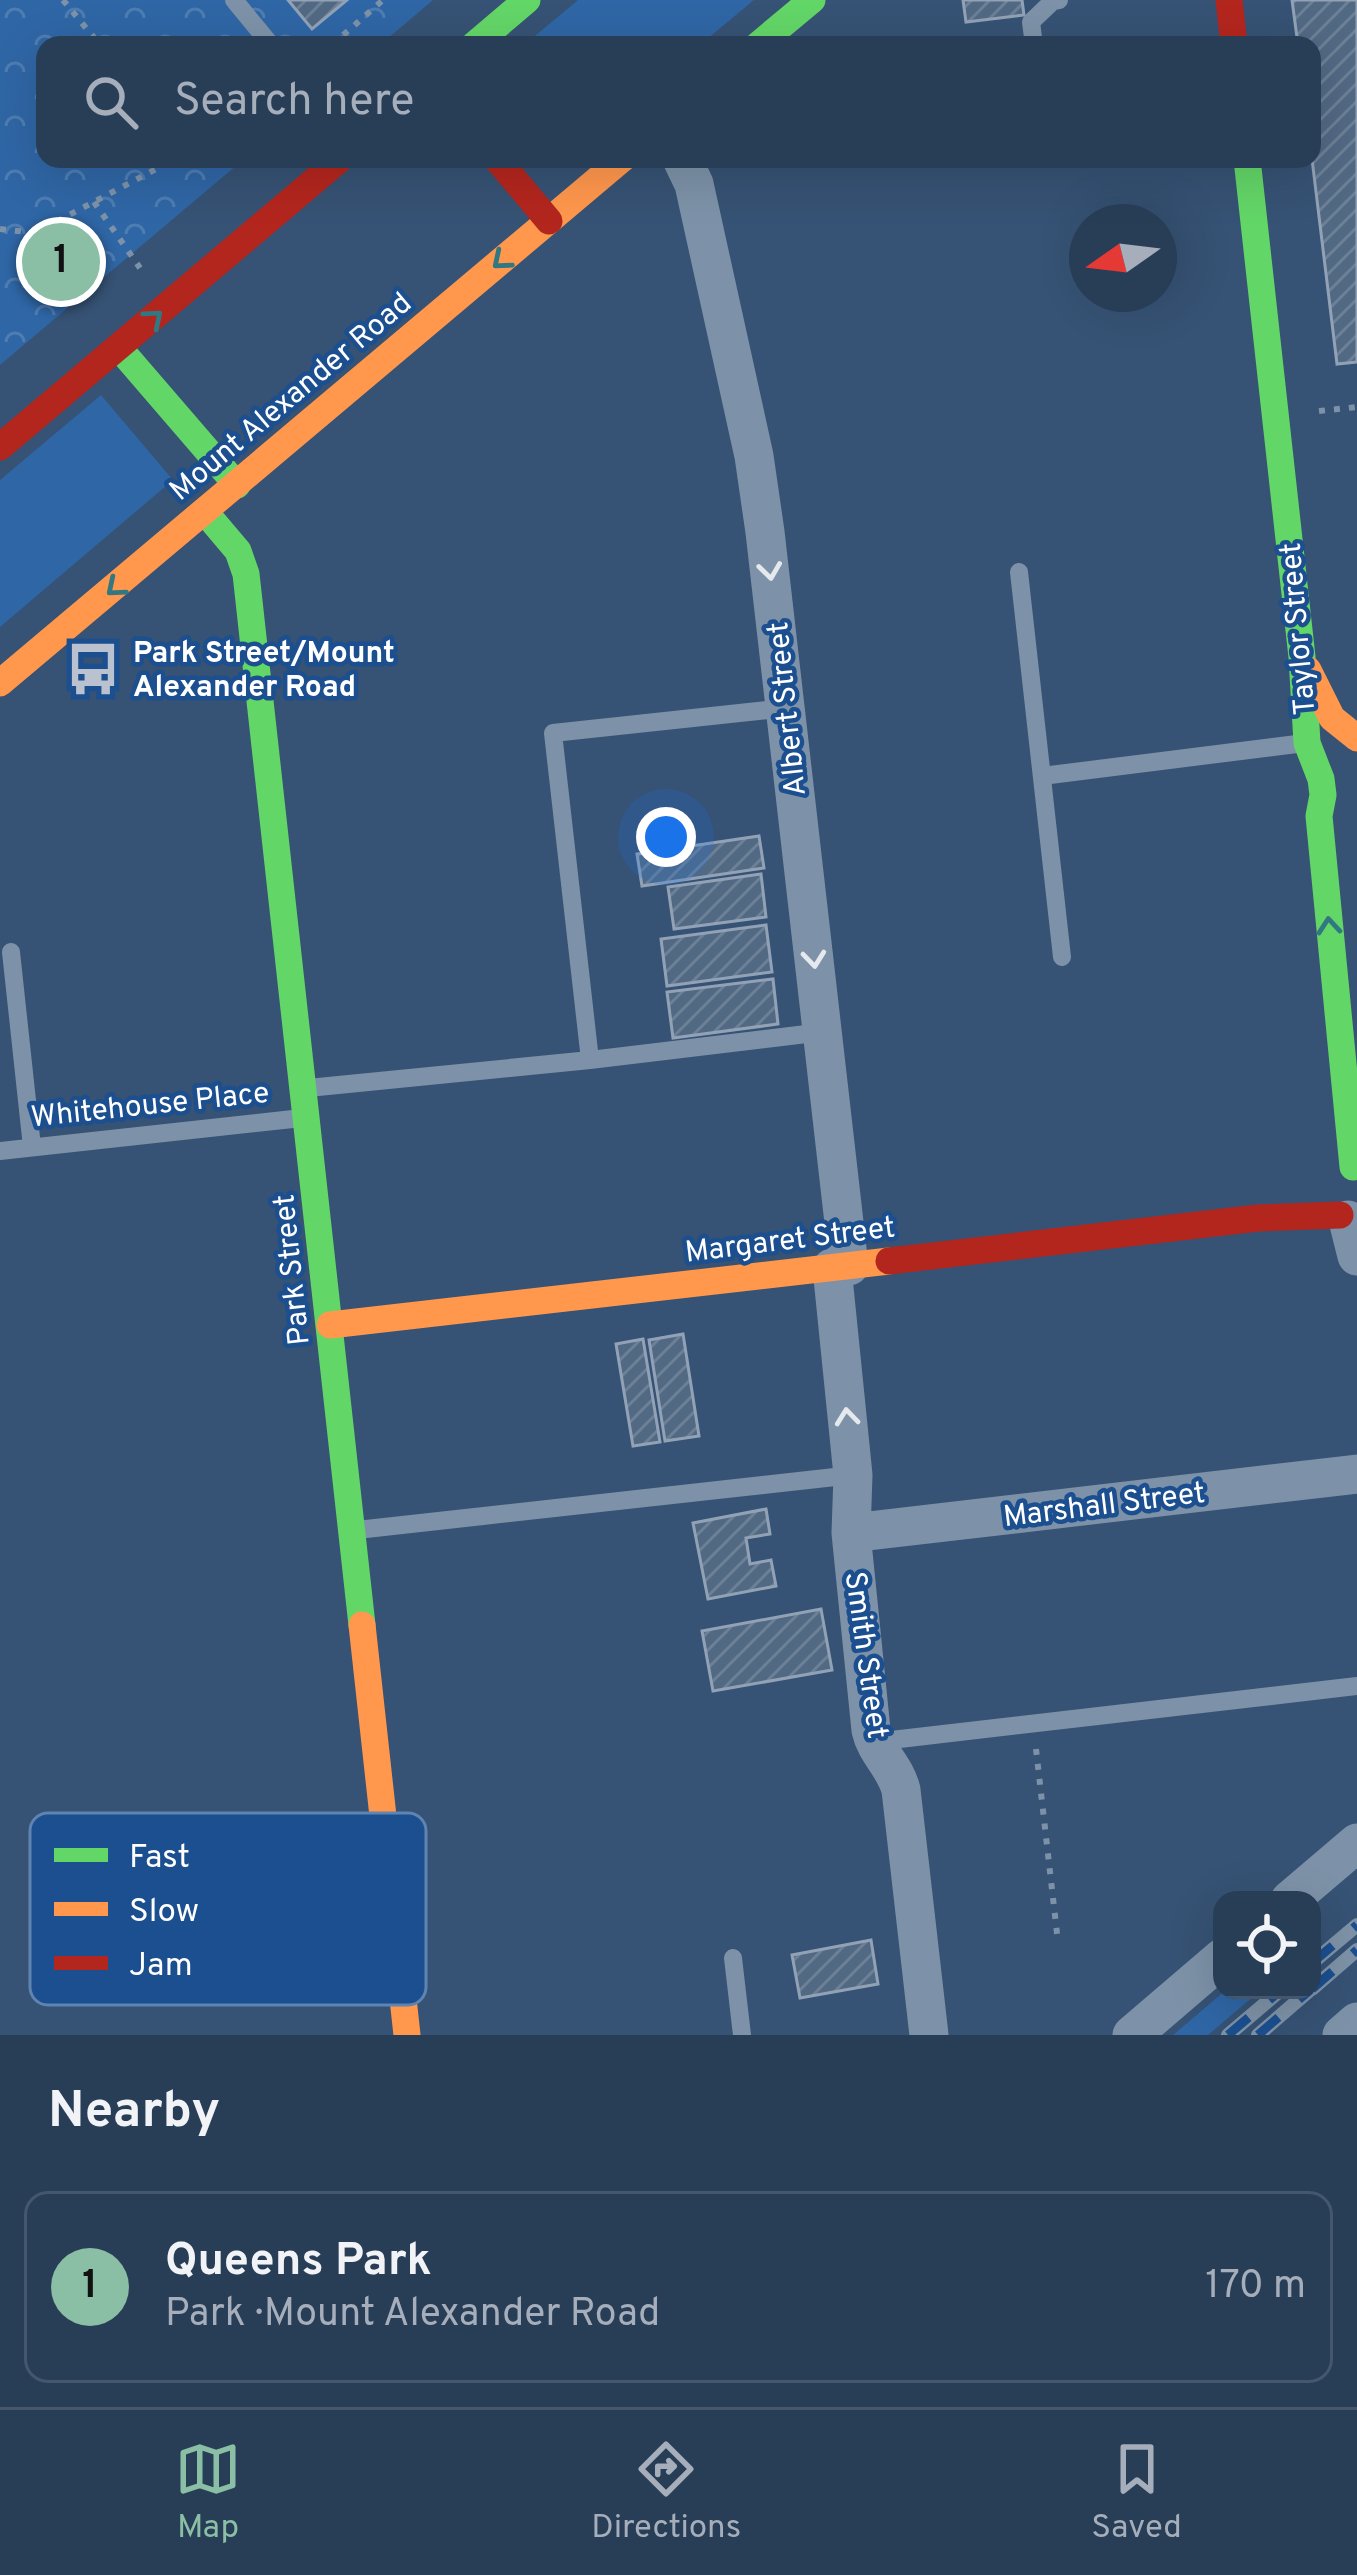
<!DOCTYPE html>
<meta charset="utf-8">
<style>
body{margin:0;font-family:Overpass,sans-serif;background:#30455d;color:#f1f3f6}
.controls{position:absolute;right:36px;bottom:36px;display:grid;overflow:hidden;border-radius:24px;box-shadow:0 12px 48px #0002}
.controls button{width:108px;height:108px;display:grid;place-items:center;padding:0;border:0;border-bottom:3px solid #44576d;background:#283e57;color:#f1f3f6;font:60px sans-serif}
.compass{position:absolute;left:1069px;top:204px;width:108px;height:108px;border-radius:50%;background:#283e57;box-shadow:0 12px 48px #0002;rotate:256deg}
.you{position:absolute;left:666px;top:837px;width:42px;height:42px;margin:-30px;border:9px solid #fff;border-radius:50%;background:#1a73e8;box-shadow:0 0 0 18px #1a73e833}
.badge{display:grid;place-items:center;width:78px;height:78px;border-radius:50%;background:#8abfa5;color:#111;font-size:39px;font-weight:700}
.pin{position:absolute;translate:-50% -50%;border:6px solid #fff;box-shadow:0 3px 12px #0006}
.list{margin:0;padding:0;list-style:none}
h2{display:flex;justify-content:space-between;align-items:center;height:156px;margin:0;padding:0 48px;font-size:51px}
h2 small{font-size:39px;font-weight:400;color:#a5aeba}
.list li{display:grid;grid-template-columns:78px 1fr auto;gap:36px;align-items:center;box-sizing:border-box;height:192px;margin:0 24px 24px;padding:0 24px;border:3px solid #44576d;border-radius:24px}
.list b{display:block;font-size:45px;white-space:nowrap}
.list p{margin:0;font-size:39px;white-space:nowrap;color:#a5aeba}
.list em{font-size:39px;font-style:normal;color:#a5aeba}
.icon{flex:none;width:66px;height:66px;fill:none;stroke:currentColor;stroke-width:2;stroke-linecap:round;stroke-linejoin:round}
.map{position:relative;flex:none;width:1357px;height:2035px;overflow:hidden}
.search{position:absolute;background:#283e57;box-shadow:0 12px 48px #0002;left:36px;right:36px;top:36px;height:132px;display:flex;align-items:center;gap:30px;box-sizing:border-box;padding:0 42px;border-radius:24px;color:#a5aeba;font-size:45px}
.sheet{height:372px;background:#283e57}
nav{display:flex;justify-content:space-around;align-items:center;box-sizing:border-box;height:168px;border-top:3px solid #44576d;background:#283e57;font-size:33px;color:#a5aeba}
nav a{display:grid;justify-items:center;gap:6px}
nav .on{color:#8abfa5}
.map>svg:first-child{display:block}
</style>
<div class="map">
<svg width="1357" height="2035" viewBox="0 0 1357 2035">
<defs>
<pattern id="forest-crowns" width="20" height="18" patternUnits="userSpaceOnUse" patternTransform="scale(3)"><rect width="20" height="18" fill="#2f66a5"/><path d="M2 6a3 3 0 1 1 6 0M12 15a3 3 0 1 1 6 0" fill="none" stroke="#4e7db2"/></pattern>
<pattern id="building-hatch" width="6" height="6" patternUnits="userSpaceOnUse" patternTransform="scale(3)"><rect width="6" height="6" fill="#526984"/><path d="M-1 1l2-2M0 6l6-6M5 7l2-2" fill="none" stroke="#6c8096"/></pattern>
</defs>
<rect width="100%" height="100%" fill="#365274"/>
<!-- green -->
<path fill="#2f66a5" d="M578,0H754L700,45H524Z
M101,395L173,480L0,627V480Z
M1226,1990H1261L1208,2035H1173Z"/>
<!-- forest -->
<path fill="url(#forest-crowns)" d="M0,0H433L380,45H45V159H244L0,365Z"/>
<!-- building -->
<path fill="url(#building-hatch)" stroke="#92a2b6" stroke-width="3" d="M288,0H347L312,29Z
M963,0H1022L1024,15L966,22Z
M1292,0H1357V362L1337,364L1312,159V45H1298Z
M759,836L764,868L642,886L637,854Z
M761,874L766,917L674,929L668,887Z
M766,925L772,972L667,986L661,939Z
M773,979L778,1024L673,1038L667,992Z
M683,1334L699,1436L665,1441L649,1340Z
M643,1339L660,1442L633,1446L616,1344Z
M766,1509L770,1534L746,1538L750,1564L771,1560L776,1586L708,1599L693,1523Z
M821,1609L832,1670L713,1691L702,1631Z
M871,1940L878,1984L800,1998L792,1955Z"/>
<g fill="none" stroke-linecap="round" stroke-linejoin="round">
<!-- path -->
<path stroke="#7d92a8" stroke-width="6" stroke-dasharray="6 9" stroke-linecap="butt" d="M63,0L100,45
M332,45L383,0
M94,202L140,268
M0,229L35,233L175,159
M1319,411L1357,407
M1036,1749L1058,1942"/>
<!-- lane -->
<path stroke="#7d92a8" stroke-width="18" d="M234,0L271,45
M1034,45L1031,22L1053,1L1059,0
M1019,572L1062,957
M1042,776L1305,743
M11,952L32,1147
M590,1060L553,733L786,708
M308,1088L590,1060L823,1032
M0,1151L302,1118
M357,1530L853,1475
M874,1742L1357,1686
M733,1958L742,2035"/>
<!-- street -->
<path stroke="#7d92a8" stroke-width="39" d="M682,159L694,184L754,456L765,532L849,1266
M1348,1220L1357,1256
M832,1268L853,1475L851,1533L871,1730C876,1753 895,1766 901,1790L929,2035
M851,1533L1357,1474
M1290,1900L1357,1843
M1132,2035L1222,1958
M1342,2035L1357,2022"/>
<!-- fast -->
<path stroke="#63d668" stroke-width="27" d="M474,45L527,0
M758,45L812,0
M1247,159L1302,657L1307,743L1321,779L1323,795L1319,816L1353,1167
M119,348L237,485
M205,512L238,551L246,574L362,1625"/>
<!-- slow -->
<path stroke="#ff974d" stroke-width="27" d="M1308,670L1332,718L1357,738
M0,683L622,159
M330,1325L889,1261
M362,1625L407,2035"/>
<!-- jam -->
<path stroke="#b3261e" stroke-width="27" d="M1229,0L1234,45
M497,159L549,221
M0,447L340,159
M889,1261L1258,1218L1340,1215"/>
<defs>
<path id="rail" d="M1312,1963L1357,1925
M1312,1989L1357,1950
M1228,2035L1281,1990
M1258,2035L1310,1990"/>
</defs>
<!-- rail casing -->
<use href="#rail" stroke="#7e92a7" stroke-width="14"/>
<!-- rail -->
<use href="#rail" stroke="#1b4f8f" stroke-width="9" stroke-dasharray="27" stroke-linecap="butt"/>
</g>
<!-- one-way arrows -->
<defs><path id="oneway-chevron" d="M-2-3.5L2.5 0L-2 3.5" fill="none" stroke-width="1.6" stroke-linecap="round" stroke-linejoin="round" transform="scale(3)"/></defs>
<g stroke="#317883">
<use href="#oneway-chevron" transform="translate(501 261) rotate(140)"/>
<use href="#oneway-chevron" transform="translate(154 318) rotate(-40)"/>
<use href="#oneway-chevron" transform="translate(115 588) rotate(140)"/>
<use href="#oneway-chevron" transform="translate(1329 926) rotate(-95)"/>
</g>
<g stroke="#e5e9ee">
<use href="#oneway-chevron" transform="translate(770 571) rotate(82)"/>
<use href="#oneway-chevron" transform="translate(814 959) rotate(84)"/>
<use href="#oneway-chevron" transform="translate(847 1417) rotate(-96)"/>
</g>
<!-- icons -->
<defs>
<symbol id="bus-bare" viewBox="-9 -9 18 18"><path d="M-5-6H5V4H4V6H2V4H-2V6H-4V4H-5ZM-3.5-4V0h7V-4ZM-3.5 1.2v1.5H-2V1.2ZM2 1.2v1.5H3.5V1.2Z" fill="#b9c2ce" stroke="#1b4f8f" stroke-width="2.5" paint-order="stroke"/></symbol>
</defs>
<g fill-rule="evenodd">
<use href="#bus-bare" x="55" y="631" width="76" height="76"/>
</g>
<g text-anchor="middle" stroke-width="9" stroke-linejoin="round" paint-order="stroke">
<!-- street labels -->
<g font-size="30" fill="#fff" stroke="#1b4f8f">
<text transform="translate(290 396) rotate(-40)" y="10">Mount Alexander Road</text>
<text transform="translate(1297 629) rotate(-95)" y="10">Taylor Street</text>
<text transform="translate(786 709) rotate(-96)" y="10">Albert Street</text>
<text transform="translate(150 1104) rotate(-6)" y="10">Whitehouse Place</text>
<text transform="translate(790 1239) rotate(-7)" y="10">Margaret Street</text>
<text transform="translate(291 1270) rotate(-96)" y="10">Park Street</text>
<text transform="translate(1104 1504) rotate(-7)" y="10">Marshall Street</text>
<text transform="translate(867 1655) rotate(82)" y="10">Smith Street</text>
</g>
<!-- poi labels -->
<g font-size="30" font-weight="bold" fill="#fff" stroke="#1b4f8f" text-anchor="start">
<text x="133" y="662">Park Street/Mount<tspan x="133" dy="34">Alexander Road</tspan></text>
</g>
</g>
<!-- legend -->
<rect x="30" y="1813" width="396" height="192" rx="18" fill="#1b4f8f" stroke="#5f84b1" stroke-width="3"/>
<rect x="54" y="1848" width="54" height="14" fill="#63d668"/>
<rect x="54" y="1902" width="54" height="14" fill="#ff974d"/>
<rect x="54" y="1956" width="54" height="14" fill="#b3261e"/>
<g font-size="33" fill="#fff">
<text x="129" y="1867">Fast</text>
<text x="129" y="1921">Slow</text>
<text x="129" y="1975">Jam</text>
</g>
</svg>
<div class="controls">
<button><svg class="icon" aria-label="locate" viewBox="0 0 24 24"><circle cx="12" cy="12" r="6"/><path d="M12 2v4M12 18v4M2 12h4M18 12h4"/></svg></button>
</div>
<svg class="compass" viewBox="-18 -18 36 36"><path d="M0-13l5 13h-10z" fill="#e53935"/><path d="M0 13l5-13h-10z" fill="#a5aeba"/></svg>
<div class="you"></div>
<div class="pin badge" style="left:61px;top:262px">1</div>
<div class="search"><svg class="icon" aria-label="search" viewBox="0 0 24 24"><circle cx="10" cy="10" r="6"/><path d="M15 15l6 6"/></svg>Search here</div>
</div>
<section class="sheet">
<h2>Nearby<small></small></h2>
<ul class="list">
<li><span class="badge">1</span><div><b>Queens Park</b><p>Park · Mount Alexander Road</p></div><em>170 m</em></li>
</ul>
</section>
<nav>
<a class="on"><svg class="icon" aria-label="map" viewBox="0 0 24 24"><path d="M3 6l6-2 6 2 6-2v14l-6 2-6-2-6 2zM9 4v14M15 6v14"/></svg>Map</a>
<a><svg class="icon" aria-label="directions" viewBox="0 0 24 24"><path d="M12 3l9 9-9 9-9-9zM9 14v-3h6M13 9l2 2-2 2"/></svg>Directions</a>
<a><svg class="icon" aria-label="saved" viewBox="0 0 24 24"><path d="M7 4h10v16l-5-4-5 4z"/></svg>Saved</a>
</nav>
